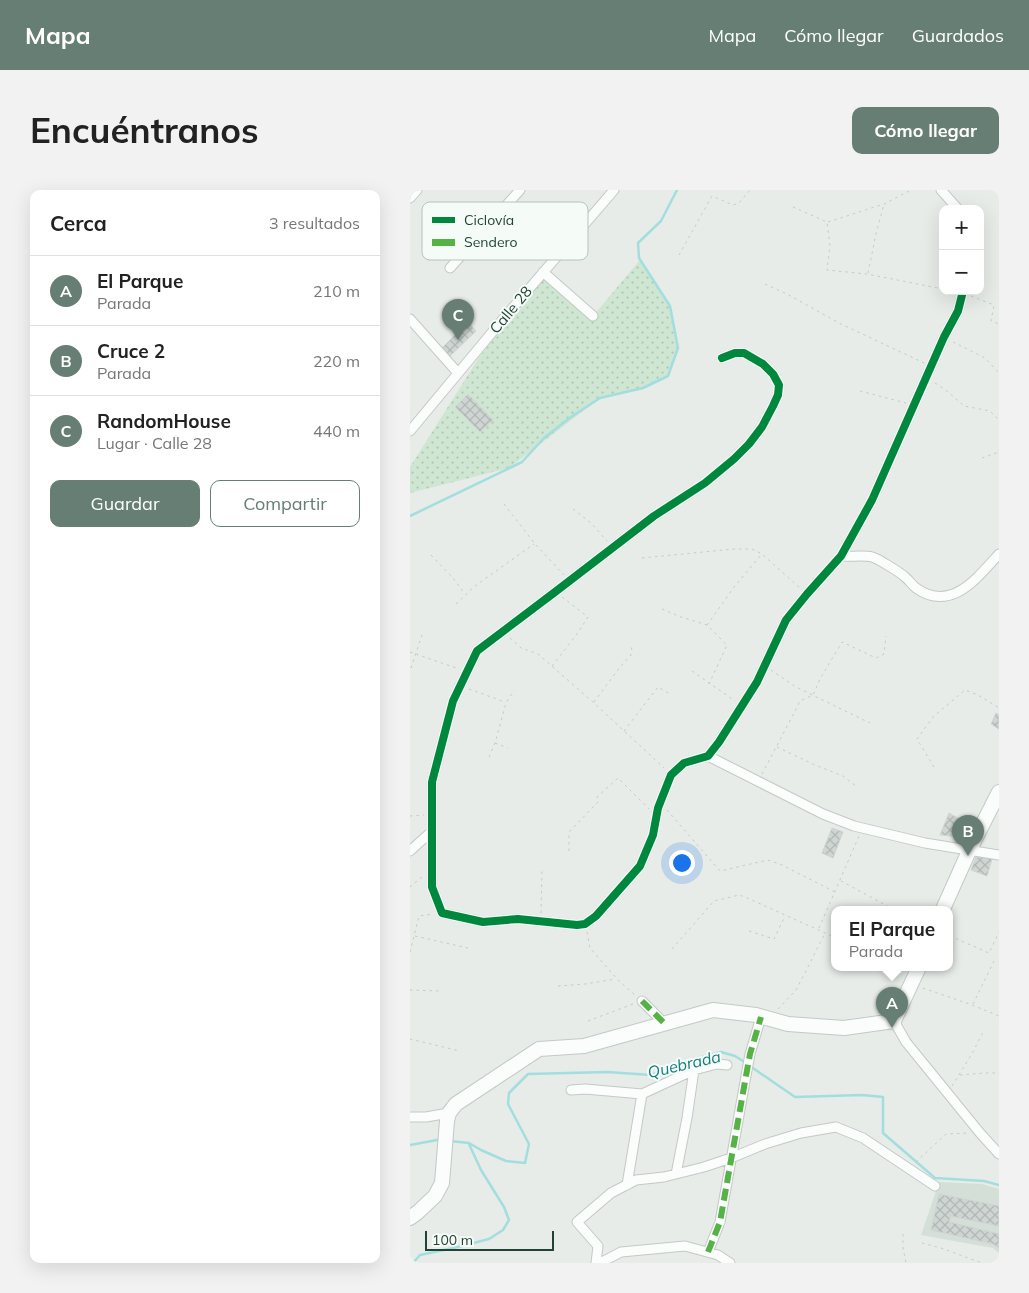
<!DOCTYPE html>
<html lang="es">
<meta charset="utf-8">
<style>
body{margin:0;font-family:Mulish,sans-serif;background:#f2f2f2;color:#222}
.controls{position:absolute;right:15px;top:15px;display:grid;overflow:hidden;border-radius:10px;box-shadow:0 5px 20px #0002}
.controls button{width:45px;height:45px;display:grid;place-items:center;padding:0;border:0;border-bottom:1px solid #e0e0e0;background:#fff;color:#222;font:25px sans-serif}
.scale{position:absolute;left:15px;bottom:12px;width:129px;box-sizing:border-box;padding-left:5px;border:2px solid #214335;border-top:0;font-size:14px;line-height:18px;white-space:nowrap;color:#214335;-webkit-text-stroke:4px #f5fbf7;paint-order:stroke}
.you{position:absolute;left:271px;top:672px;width:18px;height:18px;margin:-12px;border:4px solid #fff;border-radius:50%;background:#1a73e8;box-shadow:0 0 0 8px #1a73e833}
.badge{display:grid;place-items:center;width:32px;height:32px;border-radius:50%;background:#667e74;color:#fff;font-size:16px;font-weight:700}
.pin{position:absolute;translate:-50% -41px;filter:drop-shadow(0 1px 2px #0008)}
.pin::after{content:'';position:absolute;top:26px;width:18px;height:15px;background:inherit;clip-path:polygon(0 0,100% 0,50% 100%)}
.popup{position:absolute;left:421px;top:716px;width:122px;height:65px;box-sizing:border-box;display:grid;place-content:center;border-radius:10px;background:#fff;filter:drop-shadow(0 1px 4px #0005);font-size:16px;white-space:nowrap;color:#767676}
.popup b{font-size:19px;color:#222}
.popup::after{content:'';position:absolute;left:50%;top:100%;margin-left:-10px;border:10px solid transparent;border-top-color:#fff}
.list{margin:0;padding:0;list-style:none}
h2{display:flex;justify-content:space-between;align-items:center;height:65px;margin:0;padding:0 20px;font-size:21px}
h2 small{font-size:16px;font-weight:400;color:#767676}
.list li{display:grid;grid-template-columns:32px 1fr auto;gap:15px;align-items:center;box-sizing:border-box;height:70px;padding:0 20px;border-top:1px solid #e0e0e0}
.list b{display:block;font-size:19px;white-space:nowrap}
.list p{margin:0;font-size:16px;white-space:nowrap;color:#767676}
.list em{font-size:16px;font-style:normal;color:#767676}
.actions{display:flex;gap:10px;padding:15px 20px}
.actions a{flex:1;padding:11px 0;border:1px solid #667e74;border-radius:10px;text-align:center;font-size:18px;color:#667e74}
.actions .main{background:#667e74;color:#fff}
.map{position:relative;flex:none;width:589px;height:1073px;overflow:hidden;border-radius:10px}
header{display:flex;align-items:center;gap:30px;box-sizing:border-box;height:70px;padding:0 25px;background:#667e74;color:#fff}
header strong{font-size:24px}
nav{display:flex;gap:28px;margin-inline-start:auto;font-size:18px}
.intro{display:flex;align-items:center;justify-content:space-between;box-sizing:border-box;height:120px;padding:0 30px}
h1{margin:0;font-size:35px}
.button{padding:12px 22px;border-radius:10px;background:#667e74;color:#fff;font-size:18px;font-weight:700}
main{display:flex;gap:30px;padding:0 30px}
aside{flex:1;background:#fff;border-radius:10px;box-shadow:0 5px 20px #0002}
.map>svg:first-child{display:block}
</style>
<header>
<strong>Mapa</strong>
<nav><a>Mapa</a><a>Cómo llegar</a><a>Guardados</a></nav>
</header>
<div class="intro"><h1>Encuéntranos</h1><a class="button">Cómo llegar</a></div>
<main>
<aside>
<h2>Cerca<small>3 resultados</small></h2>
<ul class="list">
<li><span class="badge">A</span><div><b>El Parque</b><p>Parada</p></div><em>210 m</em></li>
<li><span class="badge">B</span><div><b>Cruce 2</b><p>Parada</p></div><em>220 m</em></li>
<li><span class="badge">C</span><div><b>RandomHouse</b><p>Lugar · Calle 28</p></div><em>440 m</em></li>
</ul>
<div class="actions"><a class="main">Guardar</a><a>Compartir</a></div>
</aside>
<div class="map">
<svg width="589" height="1073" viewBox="0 0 589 1073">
<defs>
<pattern id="park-dots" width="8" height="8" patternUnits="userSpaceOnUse" patternTransform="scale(1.25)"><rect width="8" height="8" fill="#cee6d2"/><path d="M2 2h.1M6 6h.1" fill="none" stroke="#b1c6b5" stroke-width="1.8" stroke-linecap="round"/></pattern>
<pattern id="building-cross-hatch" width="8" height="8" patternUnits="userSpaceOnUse" patternTransform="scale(1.25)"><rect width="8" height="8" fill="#ced5d2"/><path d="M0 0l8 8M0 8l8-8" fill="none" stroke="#b1b8b5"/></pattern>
</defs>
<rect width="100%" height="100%" fill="#e7ece9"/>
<!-- built -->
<path fill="#d4dfd8" d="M529,992L572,994L589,999V1063L583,1058L511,1045Z"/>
<!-- park -->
<path fill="url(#park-dots)" d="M230,70L260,116L268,158L258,186L233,198L190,208L99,278L0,303V277L68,169L133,82L183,126Z"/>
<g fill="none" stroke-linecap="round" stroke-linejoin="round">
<!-- stream -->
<path stroke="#a3dede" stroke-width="2.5" d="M0,326L112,272L134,248L161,227L190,208L233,198L258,186L268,158L260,116L229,68L228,53L251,31L267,0
M340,876L385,907L452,905L473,907V943L525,988L574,991L589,995
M40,951L59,953L71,960L96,971L115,973L119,954L98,914L99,903L118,884L197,882L241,885L284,869L311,862L325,866L336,873
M0,955L27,950H32
M3,1073L10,1065L48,1057L79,1049L93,1040L99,1030L94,1017L71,980L59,954"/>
</g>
<!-- building -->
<path fill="url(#building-cross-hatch)" stroke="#cfd5d2" d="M58,132L66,141L39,167L31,159Z
M58,204L83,230L70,242L45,217Z
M586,523L589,525V539L581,534Z
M539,623L559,635L554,647L530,645Z
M422,638L433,642L423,668L412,663Z
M566,667L582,669L577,686L561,680Z
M529,1004L589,1016V1036L541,1026L539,1032L589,1044V1058L583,1054L521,1040Z"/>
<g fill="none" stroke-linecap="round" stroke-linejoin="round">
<defs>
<path id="street" d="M531,0L548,19
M0,8L7,0
M40,78L110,0
M133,82L183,126
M0,129L48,183
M312,168L325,163H334L353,174L363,184L369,195L368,205L363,216L352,237L339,254L324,269L295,293L244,326L145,402L67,461L43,511L22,592V697L32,723L73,732L108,729L167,735L175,734L186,726L230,676L243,645L248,618L261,585L274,573L298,566L309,552L347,492L376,430L397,404L431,366L462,310L534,147L548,121L553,101
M0,241L94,128L204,0
M431,366C439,367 455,365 462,367C467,368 491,383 495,387C499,390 502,395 506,398C541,423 567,388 589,364
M298,566L413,624L444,636L515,653L589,665
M0,661L22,641
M232,811L255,834
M484,831L496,852L570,943L589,964
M161,900L175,899L232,904L284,880L307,874L317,875
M0,927H16L39,923
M266,984L277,928L284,880
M217,995L232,904
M298,1062L310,1032L336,886L340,864L351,827
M186,1073L188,1056L167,1032L201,1003L226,990L254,987L294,977L321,968L355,954L391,943L426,937L453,948L525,996
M190,1073L211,1062L275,1056L308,1065L320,1073"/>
<path id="secondary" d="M533,719L559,661L589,602
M0,1028L8,1022L25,1006L32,993L37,931L39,923L46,914L129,859L174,856L303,820L346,825L378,834L434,838L484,831L509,777"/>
</defs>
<!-- street casing -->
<use href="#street" stroke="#c4c9c6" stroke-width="11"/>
<!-- secondary casing -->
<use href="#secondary" stroke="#c2cac6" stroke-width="16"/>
<!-- path -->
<path stroke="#c2ccc7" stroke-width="1" stroke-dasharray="2.5 4" stroke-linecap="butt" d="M383,17L417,32L420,56L417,80L457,84L533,99
M418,32L474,14L501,0
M269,65L302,6L323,15L329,13L340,0
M458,83L466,44L474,14
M355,94L377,104L429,133L514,173
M561,106L584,115L581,131L589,134
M543,152L575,168L589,183
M525,193L537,201L554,216L580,221L589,230
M450,201L496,213
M572,268L589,262
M94,314L125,354L154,385
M163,319L181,333L197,351
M21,365L43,388L55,404
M232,368L324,359H342L352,364L391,399
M46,414L65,396L124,354
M252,419L271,427L297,435L317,455L299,494
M297,435L324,397L351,365
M100,448L111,458L128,464L184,513L254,578
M0,462L49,479
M142,476L167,444L178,427L152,407
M1,478L13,442
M361,480L386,497L460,533
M282,481L325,511
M59,499L95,512
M184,512L210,477L221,465L222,456
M214,541L248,497L260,504
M85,553L98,558
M367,557L405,575L433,586L446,596
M79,567L85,553L96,513L104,500
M524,577L507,549L523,527L555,500L568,505L589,518
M352,584L383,525L390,511L403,505L410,489L432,452L466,468L474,464L476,446
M257,620L310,681L358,670L372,675L425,702
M0,626L14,625
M159,661V642L188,612L187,607L208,588L239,619
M431,691L483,719
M0,697L12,687
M131,723L132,680
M409,738L449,646
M339,741L364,749L375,726
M177,742L180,758L207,789L226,806
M5,746L58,758
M540,746L579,763L589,742
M262,759L304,711L329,705L335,707L424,747
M0,762L9,726L23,724
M484,777L495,782
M148,796L175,794L206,789
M513,798L562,815L589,826
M0,800L31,801
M563,814L584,771
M368,819L386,800L396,781L415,743
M178,831L223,814
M0,849L50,861
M550,885L575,883H589
M542,896L563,862L573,842
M506,972L536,944L559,943
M493,1044V1058L496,1073
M512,1053L531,1058L572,1073"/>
<!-- street -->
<use href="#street" stroke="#fbfcfc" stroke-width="9"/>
<!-- secondary -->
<use href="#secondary" stroke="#fbfcfc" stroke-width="14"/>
<!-- quiet -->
<path stroke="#55b346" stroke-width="6" stroke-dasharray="12 6" stroke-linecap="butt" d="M232,811L255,834
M298,1062L310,1032L336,886L340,864L351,827"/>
<defs>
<path id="cycleway" d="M312,168L325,163H334L353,174L363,184L369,195L368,205L363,216L352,237L339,254L324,269L295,293L244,326L145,402L67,461L43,511L22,592V697L32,723L73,732L108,729L167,735L175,734L186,726L230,676L243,645L248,618L261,585L274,573L298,566L309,552L347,492L376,430L397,404L431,366L462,310L534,147L548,121L553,101"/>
</defs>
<!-- cycleway casing -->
<use href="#cycleway" stroke="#f5fbf7" stroke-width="11"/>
<!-- cycleway -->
<use href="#cycleway" stroke="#00873e" stroke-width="8"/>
</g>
<g text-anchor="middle" stroke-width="4" stroke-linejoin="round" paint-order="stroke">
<!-- street labels -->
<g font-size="15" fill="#214335" stroke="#f5fbf7">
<text transform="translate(101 120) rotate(-50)" y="5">Calle 28</text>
</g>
<!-- water labels -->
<g font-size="16" font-style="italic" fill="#137c80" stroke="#f5fbf7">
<text transform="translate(274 874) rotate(-13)" y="6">Quebrada</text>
</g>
</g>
<!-- legend -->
<rect x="12" y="12" width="166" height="58" rx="8" fill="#f5fbf7" stroke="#b5c4bd" stroke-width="1"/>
<rect x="22" y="27" width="23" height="6" fill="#00873e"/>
<rect x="22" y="49" width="23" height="7" fill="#55b346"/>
<g font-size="14" fill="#214335">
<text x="54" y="35">Ciclovía</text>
<text x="54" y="57">Sendero</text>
</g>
</svg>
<div class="controls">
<button>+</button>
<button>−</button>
</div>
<div class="scale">100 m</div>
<div class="you"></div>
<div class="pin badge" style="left:482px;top:838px">A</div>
<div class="popup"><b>El Parque</b>Parada</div>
<div class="pin badge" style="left:558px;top:666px">B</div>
<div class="pin badge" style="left:48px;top:150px">C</div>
</div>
</main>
